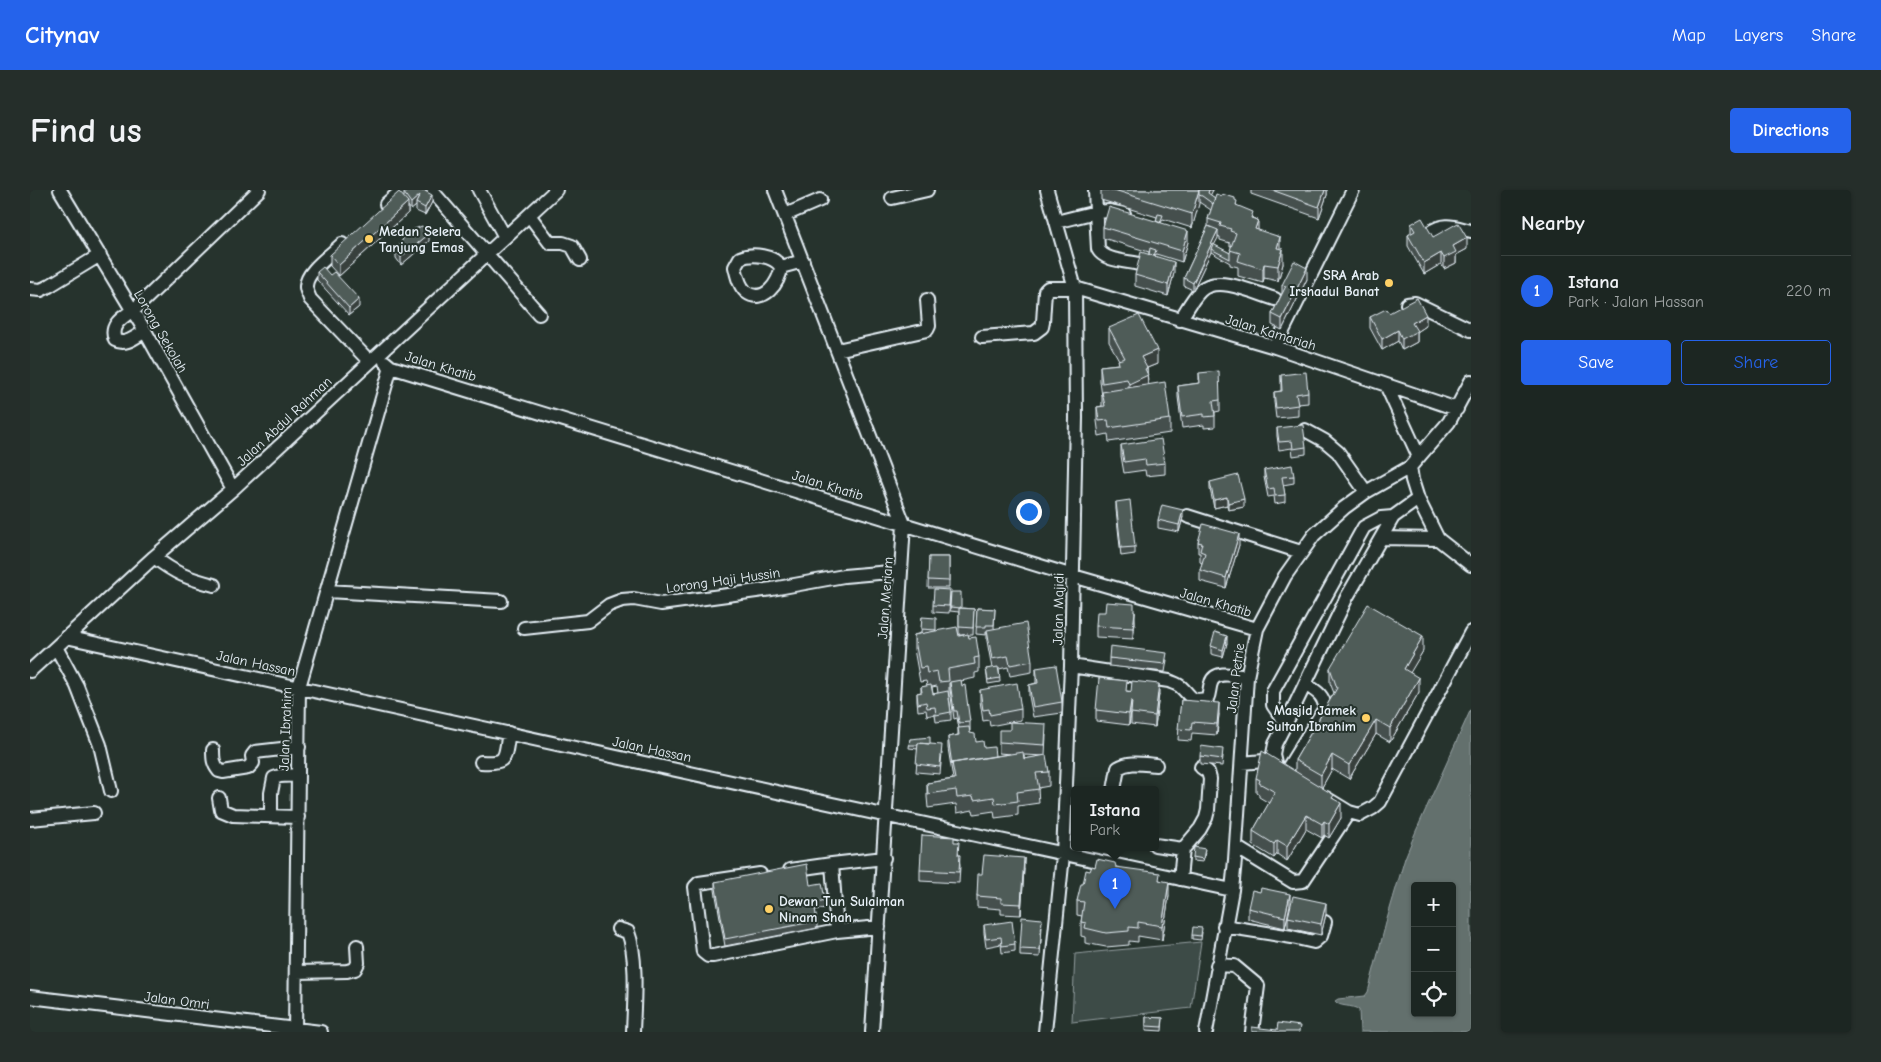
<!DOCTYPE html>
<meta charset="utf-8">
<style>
body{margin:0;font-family:"Comic Neue",sans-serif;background:#252e2a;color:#f1f3f6}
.controls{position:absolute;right:15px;bottom:15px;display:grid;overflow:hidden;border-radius:5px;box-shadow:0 1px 4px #0004}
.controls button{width:45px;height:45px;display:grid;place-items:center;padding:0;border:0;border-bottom:1px solid #3a4340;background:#1c2622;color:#f1f3f6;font:25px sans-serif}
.you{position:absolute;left:998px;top:321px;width:18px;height:18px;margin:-12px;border:4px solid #fff;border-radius:50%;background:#1a73e8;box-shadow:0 0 0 8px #1a73e833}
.badge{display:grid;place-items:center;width:32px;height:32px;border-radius:50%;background:#2563eb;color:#fff;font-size:16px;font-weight:700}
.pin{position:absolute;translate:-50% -41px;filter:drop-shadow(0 1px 2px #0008)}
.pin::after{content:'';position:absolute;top:26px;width:18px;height:15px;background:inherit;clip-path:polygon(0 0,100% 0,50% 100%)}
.popup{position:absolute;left:1041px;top:596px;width:88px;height:65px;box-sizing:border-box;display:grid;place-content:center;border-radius:5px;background:#1c2622;filter:drop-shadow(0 1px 4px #0005);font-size:16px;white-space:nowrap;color:#a0a5a5}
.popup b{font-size:19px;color:#f1f3f6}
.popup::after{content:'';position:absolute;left:50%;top:100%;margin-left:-10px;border:10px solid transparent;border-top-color:#1c2622}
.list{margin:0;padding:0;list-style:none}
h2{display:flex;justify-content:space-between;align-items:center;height:65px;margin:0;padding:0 20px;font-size:21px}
h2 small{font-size:16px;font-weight:400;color:#a0a5a5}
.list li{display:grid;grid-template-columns:32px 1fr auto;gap:15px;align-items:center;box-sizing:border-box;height:70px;padding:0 20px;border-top:1px solid #3a4340}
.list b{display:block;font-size:19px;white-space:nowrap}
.list p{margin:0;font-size:16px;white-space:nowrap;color:#a0a5a5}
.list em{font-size:16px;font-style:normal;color:#a0a5a5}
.actions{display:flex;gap:10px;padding:15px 20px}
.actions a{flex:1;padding:11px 0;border:1px solid #2563eb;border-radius:5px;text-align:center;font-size:18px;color:#2563eb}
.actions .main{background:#2563eb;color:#fff}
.icon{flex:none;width:28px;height:28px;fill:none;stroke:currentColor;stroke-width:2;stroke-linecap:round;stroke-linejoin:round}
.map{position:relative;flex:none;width:1441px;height:842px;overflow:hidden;border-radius:5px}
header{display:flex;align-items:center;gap:30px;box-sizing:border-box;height:70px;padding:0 25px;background:#2563eb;color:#fff}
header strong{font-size:24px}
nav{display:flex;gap:28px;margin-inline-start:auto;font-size:18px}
.intro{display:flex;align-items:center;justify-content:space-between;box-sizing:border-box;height:120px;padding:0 30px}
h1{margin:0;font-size:35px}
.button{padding:12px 22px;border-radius:5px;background:#2563eb;color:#fff;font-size:18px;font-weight:700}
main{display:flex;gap:30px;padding:0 30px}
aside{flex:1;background:#1c2622;border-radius:5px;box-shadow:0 1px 4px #0004}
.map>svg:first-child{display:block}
</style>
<header>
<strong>Citynav</strong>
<nav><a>Map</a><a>Layers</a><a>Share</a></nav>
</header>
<div class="intro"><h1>Find us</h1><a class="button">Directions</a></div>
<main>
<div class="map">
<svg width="1441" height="842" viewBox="0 0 1441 842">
<rect width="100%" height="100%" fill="#26332d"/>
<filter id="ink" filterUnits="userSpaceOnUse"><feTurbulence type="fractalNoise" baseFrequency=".02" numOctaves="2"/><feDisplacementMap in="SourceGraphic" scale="10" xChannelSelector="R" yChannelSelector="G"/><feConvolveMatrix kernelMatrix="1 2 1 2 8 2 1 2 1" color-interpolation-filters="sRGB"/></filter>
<g filter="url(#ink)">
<!-- green -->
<path fill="#3e4b47" stroke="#939ea0" d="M1171,752L1161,818L1042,832L1045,764Z"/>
<!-- water -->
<path fill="#636f6d" stroke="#98a3a5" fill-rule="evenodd" d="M1441,519V842H1330L1329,820C1322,814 1310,818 1305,811L1308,809L1335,806L1338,802L1357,729L1375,668L1386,641ZM1385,696H1422V823H1385Z"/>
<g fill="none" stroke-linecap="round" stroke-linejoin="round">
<defs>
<path id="minor" d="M30,0L115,141L203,299
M449,0L475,47
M745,0L874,334L842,842
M1065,0L1066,22L1079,21L1094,24
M403,2L509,124
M862,8L897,0
M356,14L372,0
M499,25L520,53H533L542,56L550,70
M755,25L790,10
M1026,32L1066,22L1068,59C1074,71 1097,71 1109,74
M1399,43C1415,32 1424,37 1441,41
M312,54C302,64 275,82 276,97C276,101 279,105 280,109L340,172
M751,77C750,93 733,115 716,102C709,96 707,85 705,77L710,68C722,63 744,65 751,77L773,71
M0,99L11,100L19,96L70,65
M1377,114L1385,113L1441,140
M103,120C92,128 79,135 85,150C96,156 105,147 115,141
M103,121L229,0
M1150,130C1156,121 1162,109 1170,101C1187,84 1225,103 1245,109
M952,147L1004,143L1012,137L1013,132L1015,101L1018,98H1045L1245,157L1427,219
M1245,157L1323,0
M807,160L897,140L899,136L897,110
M361,177L1043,386L1227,439
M1356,195L1389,267
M1275,240L1295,251L1308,262L1336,302
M1380,277L1382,290L1388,309L1408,349L1441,375
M1157,326L1271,362
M1351,348L1408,349
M124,367C146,384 157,388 184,395
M297,401L471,411
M494,438L558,431L579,415L592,410L604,409L631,414L742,399L814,386L871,381
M36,447C425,532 813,617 1202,700
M26,457L47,496L70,555L81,601
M1041,476L1139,491C1143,493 1148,494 1151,497C1162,507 1159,512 1177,509C1180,503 1179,498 1181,493C1185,479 1207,486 1217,487
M0,481L124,367L203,299L526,0
M1256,534L1243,515V501L1334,337L1351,328L1363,327
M183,560C183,569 183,574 189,581L193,582L218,578L223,573L222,566L225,562L269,557
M451,572C479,574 474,567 479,543
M1212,573L1244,570
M1251,581L1246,577L1243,564L1245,554L1263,519L1317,407L1363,327L1388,309
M1255,583L1295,518C1294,505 1286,501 1275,494
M1084,600L1088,578C1100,571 1112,574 1126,575
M189,608L191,620L203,625L268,627
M1296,608L1319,622L1330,625L1343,618L1350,612L1441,442
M241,626V603L244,588L250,586L268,585
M0,629L64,623
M1125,655L1153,659
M1206,657L1263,692L1273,691L1319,622
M760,680L802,674
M730,684L669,693L665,697L673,762L678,766H683L807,741
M1150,689L1153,659L1170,639L1176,628L1178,620L1180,589L1178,582L1171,577
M1194,736L1262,747L1284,752L1291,746L1295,732
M849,737L807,741L802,674L854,668
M588,739L598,742C608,768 604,813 603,842
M1187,775L1204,776L1228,796L1222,842
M266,782L317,781L325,779L328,773L327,756
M0,807L291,842
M265,842L269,497L361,177L355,172
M1015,842L1033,665L1041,476L1046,228L1045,98L1017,0
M1176,842L1202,700L1205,670L1217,487L1227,439L1255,386L1284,345L1314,318L1336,302L1380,277L1419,232L1441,191"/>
</defs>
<!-- minor casing -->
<use href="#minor" stroke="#e8f1f8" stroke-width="16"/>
<!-- minor -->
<use href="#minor" stroke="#26332d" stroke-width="12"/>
</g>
<!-- wall -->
<path fill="#454f4d" stroke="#e8f1f8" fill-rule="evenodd" d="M397,0V2L402,12L395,25L386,21V16L381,20L378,16V23L309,86L300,76V65L374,7V3Z
M1071,0H1183L1180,5L1185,8L1205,11L1207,16L1223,28L1228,40L1250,59L1253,74L1248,91L1234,88L1233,93L1208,86V77L1200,75V73L1181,62L1163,100L1154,96V88L1178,36V29L1181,20L1169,12L1162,38L1133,29L1131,33L1158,52L1152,72L1126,64L1125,66L1144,83L1138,106L1105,96V85L1119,65V62L1073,48V37L1126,31L1127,27L1071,10ZM1188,46L1190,47V50L1200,53V56H1202L1200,63L1184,55Z
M1221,0H1297V5L1289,28L1221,4Z
M1381,34L1403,47L1437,59L1426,65V73L1414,79L1411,74L1394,84L1378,56V45L1381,43Z
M399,51L371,75L366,68V61Z
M287,82L329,117L319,125L287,90Z
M1277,89L1252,140L1242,135V124L1252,103V95Z
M1359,123L1396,136L1387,142V152L1372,160L1368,151L1352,160L1340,138V127Z
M1079,138L1127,174L1117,178L1118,195L1140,229V243L1079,252L1078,244L1069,246L1067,231V217L1072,216V207L1070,191V176L1088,174L1089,170L1079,152Z
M1169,183L1190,210V221L1185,222V237L1174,238V235L1152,238L1148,207V196L1169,193Z
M1251,185L1278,202V213L1268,214V226L1246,228L1244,212V202L1251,201Z
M1247,238L1276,257V264L1263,266L1262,258L1249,260L1247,246Z
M1091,255L1135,273V284L1116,286L1115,280L1094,283L1091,266Z
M1234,280L1264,286V293L1253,295L1255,305V312L1245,314L1244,306L1238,307L1234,287Z
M1180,292L1214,317L1198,320L1197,315L1184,318L1180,299Z
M1086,312L1105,357V364L1091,366L1086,319Z
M1153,327L1149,342L1128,338V330Z
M1168,352L1209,355L1196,398L1170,391V380L1172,373L1170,372V363H1168Z
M899,367H919V398H898Z
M921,402L931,418L944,419L943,445H938L939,448L949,467V482L945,483V488L931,491L940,532V543L946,552L965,566L980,564L969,563V552L1016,545L1015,565L1019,582V596L1008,598L1009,613L988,616V625L965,628L964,621L944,624L943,620L927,623L926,614L898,618L897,607V593L923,589L918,558V547L928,545V538H929L927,528L924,529L920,499V493H919V505L921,522V530L906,532L905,524L897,526L896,520L888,521L887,510V503L891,502V497L897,496L896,491L890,492L884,459V445L891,443L892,427L906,441L929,446L934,445H929V422L920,421ZM907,496L908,503L903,504L902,497ZM994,565L1014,566L994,569Z
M920,407L919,423L903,422V415Z
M947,418L965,419L964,438L1002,471V482L980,486L978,477L969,479L970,492L958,494L956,479L962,478L957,451V442H956V445L946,444Z
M1104,422L1105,433L1103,449L1066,447V436Z
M1197,453L1193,467L1181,464V456Z
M1393,461L1380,482L1389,502L1360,552L1346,544L1319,589L1302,579L1292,597L1304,609L1311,628L1299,648L1294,645L1292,648L1276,639L1257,671L1247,664L1244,668L1223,655V641L1239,613L1229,607V604L1226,602V588L1265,581V570L1304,503L1300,493V478Z
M1079,468L1137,470L1135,482L1079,476Z
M1006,478L1032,512V523L1003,527L999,506V495L1006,493Z
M950,500L991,519V530L960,536L959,530L953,531L950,511Z
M1097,501L1129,504L1125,537L1101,534V522L1099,535L1066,531V520Z
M1151,510L1189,524L1187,545L1162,543L1161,551L1148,550Z
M880,549L900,554L912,563L910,584L886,582L888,559L879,558Z
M1170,566H1193L1192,576L1170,574Z
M924,652L929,665L930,676L929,693L890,691V680Z
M1175,662L1173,672L1163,671V667Z
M1065,677H1086L1130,690L1139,706L1132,750L1108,746V752L1099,751V755L1076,757L1055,753V747L1051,746V732L1052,726L1047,725V711L1053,694L1060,681Z
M994,679L991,725L971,724V719L947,717V706L952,684Z
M685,692L780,695L795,710V718L785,720L787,731V738L695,756L685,700Z
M1260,715L1255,738L1218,729V718Z
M1296,724L1291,745L1258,738V727Z
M954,735L985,754V761L972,763L971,754L956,757L954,743Z
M1012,736L1010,767L990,766V759Z
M1172,742L1171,750L1162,749V745Z
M1116,827L1133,828L1132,841L1116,840Z"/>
<!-- shaded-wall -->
<path fill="#38403e" stroke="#e8f1f8" d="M1169,0V14L1162,38V24Z
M1179,0H1183L1178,10V3Z
M1295,0H1297V5L1289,28V17Z
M390,5L386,13V16L381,20V13Z
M402,5V12L395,25V18Z
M378,12V23L309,86V75Z
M1228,30V44L1225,39Z
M1188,40V48L1182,59H1181V62L1163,100V93Z
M1158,41V52L1152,72V61Z
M399,44V51L371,75V67Z
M1250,47V61L1247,58Z
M1437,48V59L1426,65V73L1414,79V68L1423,56Z
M1253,59V74L1248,91V76Z
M1411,63V74L1394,84V73Z
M1144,72V83L1138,106V95Z
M1234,74V88L1233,93V79Z
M1277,78V89L1252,140V129Z
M329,109V117L319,125V118Z
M1396,125V136L1387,142V152L1372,160V149L1382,133Z
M1368,140V151L1352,160V149Z
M1127,160V174L1117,178L1118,199L1099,208V194L1111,167Z
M1197,307V315L1184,318V310Z
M1214,309V317L1198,320V313Z
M1153,320V327L1149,342V335Z
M1209,344V355L1196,398V388Z
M1105,422V433L1103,449V438Z
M1197,446V453L1193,467V460Z
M1393,446V461L1374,493V479Z
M1389,488V502L1360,552V538Z
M1129,494V504L1125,537V526Z
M1101,511V522L1099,535V524Z
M1189,513V524L1187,545V534Z
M1346,530V544L1319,589V575Z
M1302,565V579L1291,599V585Z
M1311,613V628L1299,648V634Z
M1276,625V639L1257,671V656Z
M1294,631V645L1292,648V634Z
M1247,650V664L1244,668V654Z
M994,668V679L991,725V714Z
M1139,692V706L1132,750V736Z
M1260,704V715L1255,738V727Z
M1296,713V724L1291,745V734Z"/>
<!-- building -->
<path fill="#505c59" stroke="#e8f1f8" d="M377,0H396L395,1L402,5L395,18L386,13L390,5L381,13L374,3Z
M1084,0H1169L1162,24Z
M1169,0H1179L1178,3L1185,8L1183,14L1172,6L1169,5Z
M1242,0H1295L1289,17Z
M369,2L378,12L309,75L300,65Z
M1186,4L1191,6L1192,4L1205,8V10L1207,11L1206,15L1223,22L1221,28L1228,30L1225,39L1250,47L1247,58L1253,59L1248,76L1234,74L1233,79L1208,71L1210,63L1200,60L1206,43L1200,41L1201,39L1190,36L1191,33L1178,29Z
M1079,17L1158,41L1152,61L1073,37Z
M1128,24L1133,25L1130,33L1126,31Z
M1392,28L1403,47L1428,33L1437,48L1423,56L1426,62L1414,68L1411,63L1394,73L1378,45L1385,41L1381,34Z
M392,36L399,44L371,67L366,61L377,42Z
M1178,36L1188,40L1163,93L1154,88Z
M1183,54L1200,63V69L1181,59Z
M1120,58L1126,60L1124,66L1119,65Z
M1111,62L1144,72L1138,95L1105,85Z
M1264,71L1277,78L1252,129L1242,124L1256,96L1252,95Z
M293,77L300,85L304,82L329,109L319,118L287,82Z
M1387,108L1396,125L1382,133L1387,141L1372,149L1368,140L1352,149L1340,127L1356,119L1359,123Z
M1109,125L1127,160L1111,167L1117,178L1115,179L1118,185L1099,194L1097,189L1072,193L1070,176L1089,174L1088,170L1095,168L1079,138Z
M1189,181L1190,210L1183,211L1185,226L1174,227V224L1152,227L1148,196L1170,193L1169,183Z
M1276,182L1278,202L1266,204L1268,215L1246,218L1244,202L1252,201L1251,185Z
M1135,192L1140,229L1079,238L1078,230L1069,231L1067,217L1075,216L1072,202Z
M1273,235L1276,257L1263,259L1262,251L1249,252L1247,238Z
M1131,249L1135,273L1116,275L1115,269L1094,272L1091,255Z
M1262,275L1264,286L1252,287L1255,305L1245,306L1244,298L1238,299L1234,280Z
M1208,285L1214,309L1198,313L1197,307L1184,310L1180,292Z
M1100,310L1105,357L1091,358L1086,312Z
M1132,315L1153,320L1149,335L1128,330Z
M1173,334L1209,344L1196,388L1170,380L1175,363L1170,361L1172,353L1168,352Z
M899,367H919V391L898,390Z
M904,399L920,400L919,416L903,415Z
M921,402H931V418L920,417Z
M1076,412L1104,414V422H1105L1103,438L1066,436L1067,422H1075Z
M1338,414L1393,446L1374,479L1389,488L1360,538L1346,530L1319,575L1302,565L1291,585L1265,570L1307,498L1300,478Z
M929,418L944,419L943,438L929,437Z
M947,418L965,419L964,435H956V437H946Z
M892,427L906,428V440L891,439Z
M996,433L1002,471L980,475L978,466L962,469L957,440Z
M927,437L929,446L938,444L939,448L946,447L949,467L944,468L945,474L918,479L919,491L909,492L907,481L897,483L896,477L890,478L884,445Z
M1185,442L1197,446L1193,460L1181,456Z
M1080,456L1137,463L1135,474L1079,468Z
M1026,475L1032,512L1003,517L999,495L1008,493L1006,478Z
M968,477L970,488L958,490L956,479Z
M1069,488L1097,491L1096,501L1101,502L1102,491L1129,494L1125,526L1101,523L1102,511H1101L1099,524L1066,520Z
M931,490L932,496L935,495L940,532L929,533L927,521H924L920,492Z
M987,493L991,519L960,525L959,519L953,520L950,500Z
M901,495L903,504L918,501L921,522L906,525L905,517L897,518L896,512L888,514L887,503L892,502L891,497Z
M1151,510L1189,513L1187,534L1162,532L1161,540L1148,539Z
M980,532L1016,534L1015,555L969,552V540H980Z
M939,537L940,543L945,544L946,552L953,551L954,558L964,557L965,566L922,573V575L918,547L929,545L928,538Z
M900,547V554L888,553V555H879L880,549Z
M888,553L912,555L910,577L886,574Z
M1171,556L1193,559L1192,569L1170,566Z
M1232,561L1304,605L1302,608L1311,613L1299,634L1294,631L1292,634L1276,625L1257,656L1247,650L1244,654L1223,641L1245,602L1229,593L1230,590L1226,588Z
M993,562L994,569L1016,565L1019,582L1006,583L1009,599L987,602L988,611L965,614L964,607L944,610L943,606L927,608L926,600L898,604L897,593L925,589L922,573Z
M892,645L924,647V652H929L928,665H930L929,682L890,680Z
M1164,657L1175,659L1173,669L1163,667Z
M954,665L994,668L991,714L971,713V708L947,706L948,684H952Z
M1067,669L1085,673L1086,677L1130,683L1129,690L1139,692L1132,736L1108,732V738L1099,737V741L1076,743L1055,738L1056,733L1051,732L1054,712L1047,711L1051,694H1053L1056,680L1060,681L1062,676L1065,677Z
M777,674L780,695L792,693L795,710L784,713L787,731L695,749L685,692Z
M1231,698L1260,704L1255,727L1218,718L1222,700L1230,702Z
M1263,706L1296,713L1291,734L1258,727Z
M992,727L1012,729L1010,760L990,759Z
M982,731L985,754L972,756L971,747L956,749L954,735Z
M1163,737L1172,738L1171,746L1162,745Z
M1116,827L1133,828L1132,837L1116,836Z
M1248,833L1270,836L1269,842H1222V837L1247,840Z"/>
</g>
<!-- markers -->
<g fill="#ffd166" stroke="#26332d" stroke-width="2">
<circle cx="339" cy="49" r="5"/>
<circle cx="1359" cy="93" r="5"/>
<circle cx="1336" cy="528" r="5"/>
<circle cx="739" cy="719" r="5"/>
</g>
<g text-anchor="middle" stroke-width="4" stroke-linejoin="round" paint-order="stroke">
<!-- poi labels -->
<g font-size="14" font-weight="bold" fill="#e8f1f8" stroke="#26332d" text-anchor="start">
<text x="349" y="46">Medan Selera<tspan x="349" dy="16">Tanjung Emas</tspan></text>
<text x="1349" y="90" text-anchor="end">SRA Arab<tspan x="1349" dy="16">Irshadul Banat</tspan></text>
<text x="1326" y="525" text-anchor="end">Masjid Jamek<tspan x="1326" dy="16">Sultan Ibrahim</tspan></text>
<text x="749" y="716">Dewan Tun Sulaiman<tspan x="749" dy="16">Ninam Shah</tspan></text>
</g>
<!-- street labels -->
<g font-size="14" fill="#e8f1f8" stroke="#26332d">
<text transform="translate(131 141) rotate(60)" y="5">Lorong Sekolah</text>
<text transform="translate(1241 142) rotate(17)" y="5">Jalan Kamariah</text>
<text transform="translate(411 176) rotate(17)" y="5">Jalan Khatib</text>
<text transform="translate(254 231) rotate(-43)" y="5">Jalan Abdul Rahman</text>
<text transform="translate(798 295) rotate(17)" y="5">Jalan Khatib</text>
<text transform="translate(693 390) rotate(-8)" y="5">Lorong Haji Hussin</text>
<text transform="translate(855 408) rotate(-86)" y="5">Jalan Meriam</text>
<text transform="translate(1186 412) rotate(16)" y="5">Jalan Khatib</text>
<text transform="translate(1028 419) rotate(-89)" y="5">Jalan Majidi</text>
<text transform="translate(226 473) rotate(12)" y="5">Jalan Hassan</text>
<text transform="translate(1205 488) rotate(-83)" y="5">Jalan Petrie</text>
<text transform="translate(255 539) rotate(-88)" y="5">Jalan Ibrahim</text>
<text transform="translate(622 559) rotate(12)" y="5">Jalan Hassan</text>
<text transform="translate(147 810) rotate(7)" y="5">Jalan Omri</text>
</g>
</g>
</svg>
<div class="controls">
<button>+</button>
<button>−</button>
<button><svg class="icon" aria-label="locate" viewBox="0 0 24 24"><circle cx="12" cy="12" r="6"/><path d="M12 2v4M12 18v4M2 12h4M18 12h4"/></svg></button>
</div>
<div class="you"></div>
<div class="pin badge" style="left:1085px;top:719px">1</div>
<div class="popup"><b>Istana</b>Park</div>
</div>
<aside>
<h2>Nearby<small></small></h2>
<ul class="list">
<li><span class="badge">1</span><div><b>Istana</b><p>Park · Jalan Hassan</p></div><em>220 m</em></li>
</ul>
<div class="actions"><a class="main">Save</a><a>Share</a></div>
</aside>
</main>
